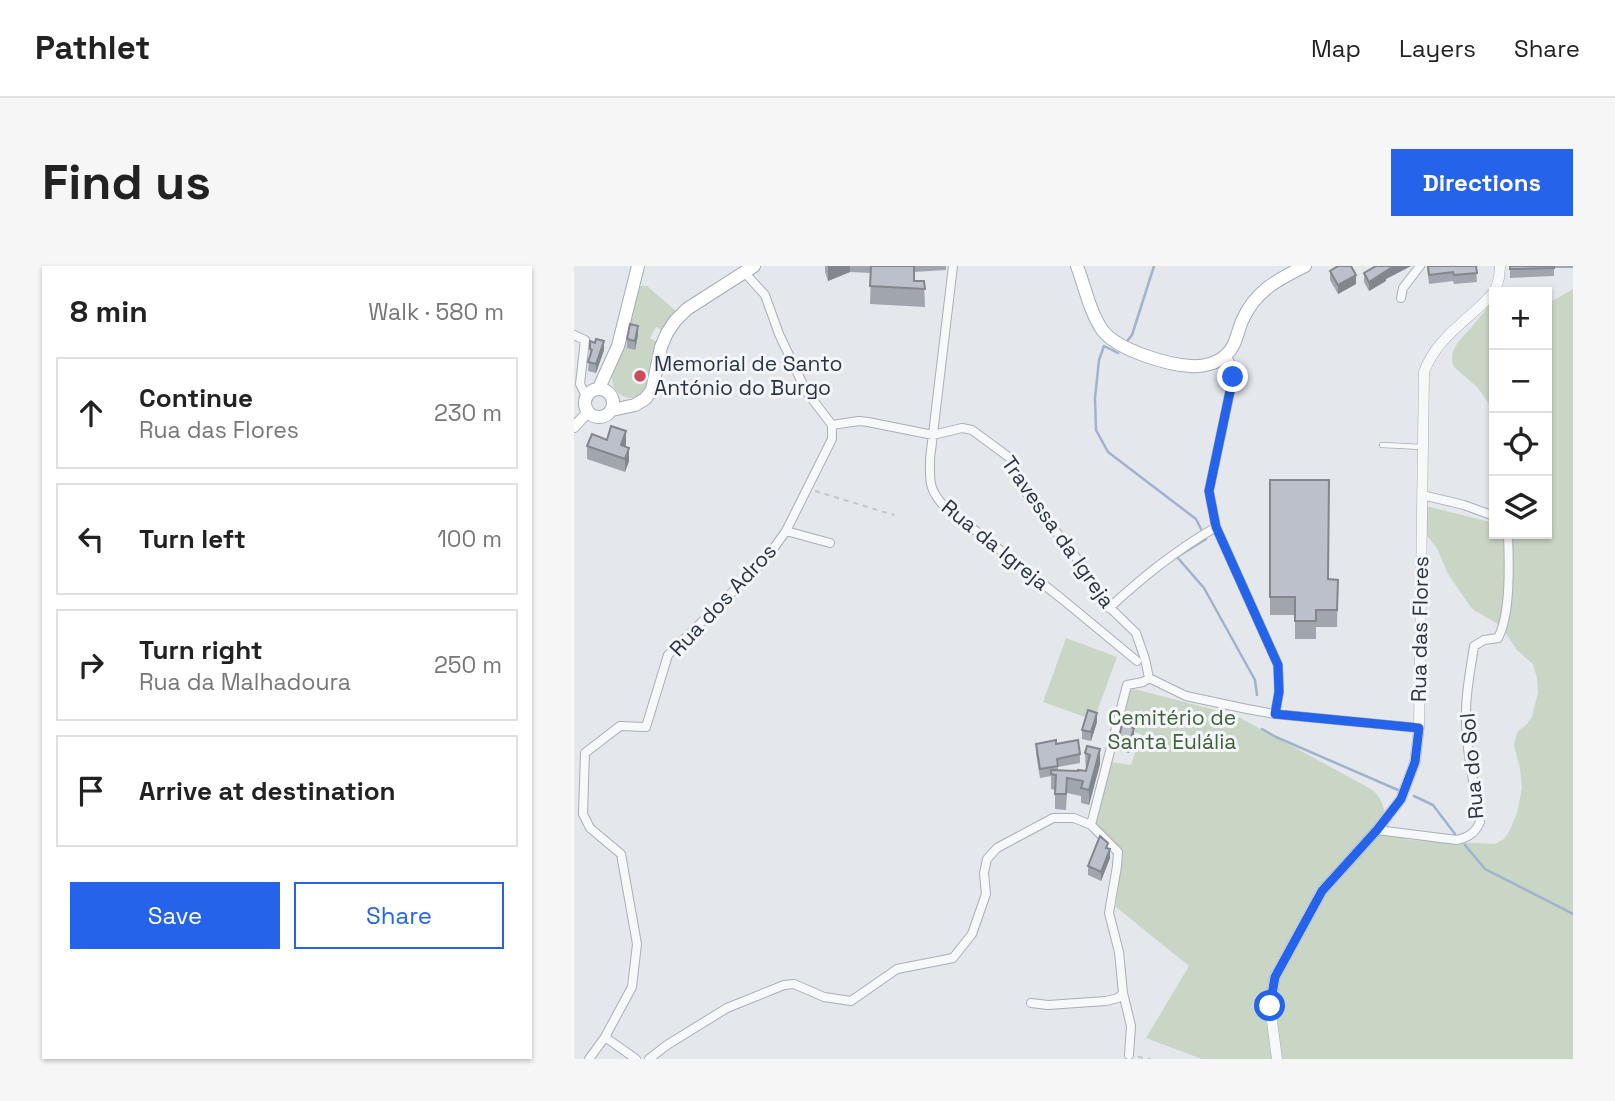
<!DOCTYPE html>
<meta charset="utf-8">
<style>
body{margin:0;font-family:"Space Grotesk",sans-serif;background:#f6f6f6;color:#222}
.controls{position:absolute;right:21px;top:21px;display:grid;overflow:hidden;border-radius:0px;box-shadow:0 2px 5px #0004}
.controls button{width:63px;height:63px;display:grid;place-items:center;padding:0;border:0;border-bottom:2px solid #e0e0e0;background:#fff;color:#222;font:35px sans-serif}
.stop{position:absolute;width:21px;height:21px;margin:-16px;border:5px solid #2563eb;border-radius:50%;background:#fff}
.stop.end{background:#2563eb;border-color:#fff;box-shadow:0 2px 7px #0008}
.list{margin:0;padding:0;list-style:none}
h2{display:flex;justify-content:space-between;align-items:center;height:91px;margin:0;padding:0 28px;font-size:30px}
h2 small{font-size:23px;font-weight:400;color:#767676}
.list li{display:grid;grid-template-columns:46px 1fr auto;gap:21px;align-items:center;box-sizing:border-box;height:112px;margin:0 14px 14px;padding:0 14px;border:2px solid #e0e0e0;border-radius:0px}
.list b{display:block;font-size:26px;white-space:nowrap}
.list p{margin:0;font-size:23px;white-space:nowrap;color:#767676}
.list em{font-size:23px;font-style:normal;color:#767676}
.actions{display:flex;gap:14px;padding:21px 28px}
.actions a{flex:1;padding:16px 0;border:2px solid #2563eb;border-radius:0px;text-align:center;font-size:24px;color:#2563eb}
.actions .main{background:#2563eb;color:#fff}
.icon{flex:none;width:38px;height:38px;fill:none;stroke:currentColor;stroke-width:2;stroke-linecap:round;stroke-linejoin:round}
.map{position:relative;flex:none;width:999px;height:793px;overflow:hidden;border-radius:0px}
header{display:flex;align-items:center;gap:42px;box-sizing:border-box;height:98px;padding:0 35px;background:#fff;border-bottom:2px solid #e0e0e0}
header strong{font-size:33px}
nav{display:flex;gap:38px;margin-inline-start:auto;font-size:24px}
.intro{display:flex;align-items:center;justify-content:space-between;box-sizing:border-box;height:168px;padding:0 42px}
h1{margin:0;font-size:49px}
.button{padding:18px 32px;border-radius:0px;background:#2563eb;color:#fff;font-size:24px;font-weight:700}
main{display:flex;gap:42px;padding:0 42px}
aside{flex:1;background:#fff;border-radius:0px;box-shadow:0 2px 5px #0004}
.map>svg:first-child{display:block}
</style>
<header>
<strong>Pathlet</strong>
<nav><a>Map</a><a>Layers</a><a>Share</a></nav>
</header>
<div class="intro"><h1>Find us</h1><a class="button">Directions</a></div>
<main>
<aside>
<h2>8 min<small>Walk · 580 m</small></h2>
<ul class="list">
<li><svg class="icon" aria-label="ahead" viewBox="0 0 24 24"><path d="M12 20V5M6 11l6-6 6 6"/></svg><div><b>Continue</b><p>Rua das Flores</p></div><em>230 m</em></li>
<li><svg class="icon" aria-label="left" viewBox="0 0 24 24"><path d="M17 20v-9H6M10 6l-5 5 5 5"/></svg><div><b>Turn left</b></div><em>100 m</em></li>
<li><svg class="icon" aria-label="right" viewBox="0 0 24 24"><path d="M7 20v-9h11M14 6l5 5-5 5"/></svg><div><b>Turn right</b><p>Rua da Malhadoura</p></div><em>250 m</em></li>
<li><svg class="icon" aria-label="arrive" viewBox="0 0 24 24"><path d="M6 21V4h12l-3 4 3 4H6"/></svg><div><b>Arrive at destination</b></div></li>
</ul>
<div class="actions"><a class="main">Save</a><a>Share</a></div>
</aside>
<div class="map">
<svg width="999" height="793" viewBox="0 0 999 793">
<rect width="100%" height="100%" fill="#e4e7ec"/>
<!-- green -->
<path fill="#c9d6c5" d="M64,20H73L102,45L93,56L89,64L82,61L76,72L83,76C79,92 76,143 49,130C41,126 38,119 38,111Z
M999,23V793H628L572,772L615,700L542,641L547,586L520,559L537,496L557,499L567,468L546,462L556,422L661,449L797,523C820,540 800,562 835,574L921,578L930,573L935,566L943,547L948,522L946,502L940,480L942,470L944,465L952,459L958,451L964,427L963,412L959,398L943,384L927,360L900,344L896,340L874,308L863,282L850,266L852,240L920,257V268H973V38Z
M920,32V145L903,121L880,101C873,85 886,74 896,63C905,53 913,42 920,32Z
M492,372L543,391L520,454L469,436Z"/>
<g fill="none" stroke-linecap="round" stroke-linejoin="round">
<!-- stream -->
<path stroke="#9fb4cc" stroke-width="2.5" d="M554,74L558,69L580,0
M544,87L530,80L525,94L521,132L522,164L534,186L622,253L627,263
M632,273L603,291L630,322L681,414L683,429
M688,463L702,471L824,524
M840,530L859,539L881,568
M891,579L911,603L999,648"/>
<defs>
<path id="service" d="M808,179L848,181"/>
<path id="minor" d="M379,0L356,193C356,214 354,222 369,239L488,333L563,395
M827,32L829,22L846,0
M0,69L11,74L6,118L12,130
M652,89L657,98L659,111L635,225L642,261L704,399L705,426L701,448
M258,159L285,155L294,156L359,169L388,162L398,164L436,192L449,216L453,228L514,307L525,331L562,367L571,393L575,412
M848,229L890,239L920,250
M212,265L256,277
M535,342C570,310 601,285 642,261
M517,559L553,419L569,416L575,412L612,430L673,443L701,448L845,462
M803,564L883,574C895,571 901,567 906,556C901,519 891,483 892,446C892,424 897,401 900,380L910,374L924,372C937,348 935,296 934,268
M457,737L474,739L532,735L544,732L549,727
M31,771L62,793
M15,793L31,771L58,721L63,678L47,588L16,562L9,548L11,487L46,460L72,461L94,389L192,293L212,265L258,173V159L232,125L205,68L191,29L170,6
M75,793L93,779L153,742L210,719L220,718L250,731L277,735L323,703L379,692L398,668L412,628L410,607L413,593L423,582L479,552H500L517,559L544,586L543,600L535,647L545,686L549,727L557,760L555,789"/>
<path id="tertiary" d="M703,793L696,740L701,711L748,625L803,564L827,533L841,496L845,462L850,106C863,70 897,53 921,25L925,12L926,0"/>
<path id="secondary" d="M0,161L14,146"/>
<path id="primary" d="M503,0C511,21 516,47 529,65C544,84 594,99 617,100C629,101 644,97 652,89C662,80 663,67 668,55C681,25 703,14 731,0
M25,122L44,80L64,0
M11 137a14 14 0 1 1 28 0a14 14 0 1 1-28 0Z
M38,144L61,139L71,133L78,124L87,81L93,67L101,55L113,43L180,0"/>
</defs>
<!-- service casing -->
<use href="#service" stroke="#a9aeb7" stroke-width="6"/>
<!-- minor casing -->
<use href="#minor" stroke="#a9aeb7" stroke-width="10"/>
<!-- tertiary casing -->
<use href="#tertiary" stroke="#a9aeb7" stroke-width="11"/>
<!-- secondary casing -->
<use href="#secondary" stroke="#a9aeb7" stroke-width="12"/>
<!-- primary casing -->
<use href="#primary" stroke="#a3abb8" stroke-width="14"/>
<!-- path -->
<path stroke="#c2c5cb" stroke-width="2" stroke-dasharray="5 5" stroke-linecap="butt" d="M241,225L320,249
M564,791L576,793"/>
<!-- service -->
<use href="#service" stroke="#f7f8fa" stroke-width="4.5"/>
<!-- minor -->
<use href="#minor" stroke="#f7f8fa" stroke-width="8"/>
<!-- tertiary -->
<use href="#tertiary" stroke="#f7f8fa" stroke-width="10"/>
<!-- secondary -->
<use href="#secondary" stroke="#fff" stroke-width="10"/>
<!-- primary -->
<use href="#primary" stroke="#fff" stroke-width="12"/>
</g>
<!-- wall -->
<path fill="#a1a5ae" d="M251,0H372V4L340,6V15H350L351,41L296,38L297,7L276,6L254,15L251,6Z
M802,0H837L812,13V15L795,25L790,16V7Z
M853,0H902L903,16L880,18L879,15L855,18Z
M936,0H999V2H980V10L936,12Z
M756,5L782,18L764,28L756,14Z
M64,69L61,84L53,82V73Z
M16,83L30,84L22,107L14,105Z
M33,174L52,178L51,180L55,195L51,206L13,193V180Z
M696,214L754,313L764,314L763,361H742V373H721V349H696Z
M523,456L517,475L508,473V464Z
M560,471L555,487L544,484V475Z
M462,478H482L506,488V497L484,501V504L512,505L511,487L513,480L526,498L515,539L507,537V530L493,527L492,544L481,543V524L477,523V510L466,512L462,487Z
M534,582L536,592L527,615L514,609V600Z"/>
<!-- shaded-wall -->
<path fill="#83868d" d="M254,0H276V6L254,15Z
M820,0H837L812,13V15L795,25V16Z
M782,9V18L764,28V19Z
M64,60V69L61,84V75Z
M30,75V84L22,107V98Z
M52,165V178L47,192V179Z
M55,182V195L51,206V193Z
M523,447V456L517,475V466Z
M560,462V471L555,487V478Z
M526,483V498L515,539V524Z
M536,583V592L527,615V606Z"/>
<!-- building -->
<path fill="#bbc0ca" stroke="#83868d" stroke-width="2" d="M297,0H340V15H350L351,23L296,20Z
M764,0H777L782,9L764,19L756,5Z
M802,0H820L795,16L790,7Z
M854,0H902L903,7L880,9L879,6L855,9Z
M936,0H980V2L936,3Z
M56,58L64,60L61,75L53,73Z
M22,73L30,75L22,98L14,96L18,84L16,83V75L21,77Z
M37,160L52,165L47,179L55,182L51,193L13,180L18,168L33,174Z
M696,214H755L754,313L764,314L763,344H742V355H721V331H696Z
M514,444L523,447L517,466L508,464Z
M548,459L560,462L555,478L544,475Z
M482,474V478L504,474L506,488L483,493L484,500L466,503L462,478Z
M513,480L526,483L515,524L507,522L509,515L493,512L492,528H481L482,509L477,508V504L504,505V504L512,505L516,489L511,487Z
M526,570L534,577L532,582L536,583L527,606L514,600Z"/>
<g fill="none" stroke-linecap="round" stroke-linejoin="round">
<!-- route -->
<path stroke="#2563eb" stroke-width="9" d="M659,111L635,225L642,261L704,399L705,426L701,448L845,462L841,496L827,533L803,564L748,625L701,711L696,740"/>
</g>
<!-- markers -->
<circle fill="#d1495b" stroke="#f4f6f9" stroke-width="2.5" cx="66" cy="110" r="7"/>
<g text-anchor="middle" stroke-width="6" stroke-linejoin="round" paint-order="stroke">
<!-- poi labels -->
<g font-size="21" fill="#2b3445" stroke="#f4f6f9" text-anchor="start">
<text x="80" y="105">Memorial de Santo<tspan x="80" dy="24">António do Burgo</tspan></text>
</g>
<!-- street labels -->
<g font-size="21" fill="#2b3445" stroke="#f4f6f9">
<text transform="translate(484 266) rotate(55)" y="7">Travessa da Igreja</text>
<text transform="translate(421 279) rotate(39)" y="7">Rua da Igreja</text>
<text transform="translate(149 334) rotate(-47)" y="7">Rua dos Adros</text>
<text transform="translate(846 363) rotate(-89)" y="7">Rua das Flores</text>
<text transform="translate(898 500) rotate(-95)" y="7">Rua do Sol</text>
</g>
<!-- park labels -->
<g font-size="21" fill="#3f6138" stroke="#f4f6f9">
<text x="598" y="459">Cemitério de<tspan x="598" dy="24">Santa Eulália</tspan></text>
</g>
</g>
</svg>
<div class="controls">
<button>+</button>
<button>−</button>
<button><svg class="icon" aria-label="locate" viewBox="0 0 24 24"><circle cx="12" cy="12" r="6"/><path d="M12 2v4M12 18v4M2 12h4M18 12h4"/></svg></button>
<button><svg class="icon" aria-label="layers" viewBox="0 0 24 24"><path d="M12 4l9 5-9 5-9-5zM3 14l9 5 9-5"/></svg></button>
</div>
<div class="stop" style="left:696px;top:740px"></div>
<div class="stop end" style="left:659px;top:111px"></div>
</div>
</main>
